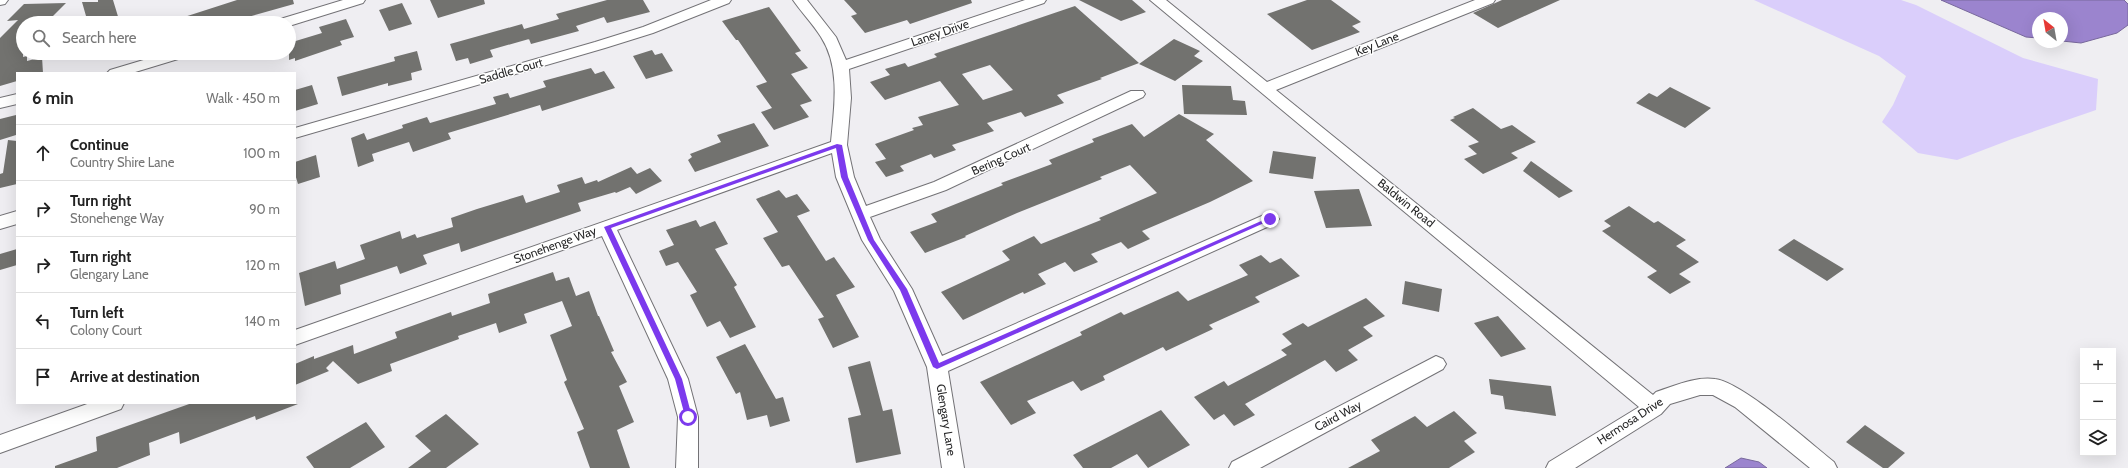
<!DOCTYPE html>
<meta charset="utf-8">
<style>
body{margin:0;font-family:Cabin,sans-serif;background:#f6f6f6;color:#222}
.controls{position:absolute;right:12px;bottom:12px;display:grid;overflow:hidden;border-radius:0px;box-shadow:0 4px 16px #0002}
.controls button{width:36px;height:36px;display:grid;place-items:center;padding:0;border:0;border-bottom:1px solid #e0e0e0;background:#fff;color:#222;font:20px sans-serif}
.compass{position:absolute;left:2032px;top:12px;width:36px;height:36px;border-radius:50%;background:#fff;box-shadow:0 4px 16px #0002;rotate:329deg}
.stop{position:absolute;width:12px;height:12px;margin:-9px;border:3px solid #7c3aed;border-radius:50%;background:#fff}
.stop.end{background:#7c3aed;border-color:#fff;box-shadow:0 1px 4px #0008}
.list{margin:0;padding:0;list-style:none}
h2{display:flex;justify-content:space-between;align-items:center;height:52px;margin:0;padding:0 16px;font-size:17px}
h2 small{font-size:13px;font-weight:400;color:#767676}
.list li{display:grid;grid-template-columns:26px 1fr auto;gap:12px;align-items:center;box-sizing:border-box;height:56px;padding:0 16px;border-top:1px solid #e0e0e0}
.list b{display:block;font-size:15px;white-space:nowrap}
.list p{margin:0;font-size:13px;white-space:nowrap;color:#767676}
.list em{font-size:13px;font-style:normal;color:#767676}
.icon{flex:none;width:22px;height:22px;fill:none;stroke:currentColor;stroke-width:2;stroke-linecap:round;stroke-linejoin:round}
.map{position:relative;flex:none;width:2128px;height:468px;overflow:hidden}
.search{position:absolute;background:#fff;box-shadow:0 4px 16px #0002;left:16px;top:16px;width:280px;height:44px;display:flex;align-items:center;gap:10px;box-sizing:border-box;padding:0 14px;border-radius:22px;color:#767676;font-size:15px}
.panel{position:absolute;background:#fff;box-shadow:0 4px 16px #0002;left:16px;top:72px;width:280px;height:332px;border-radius:0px}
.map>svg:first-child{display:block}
</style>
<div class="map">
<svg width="2128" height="468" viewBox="0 0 2128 468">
<rect width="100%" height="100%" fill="#efeef2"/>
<!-- green -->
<path fill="#dacefb" d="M1754,0H1901L1916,5L2023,58L2098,79L2096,110L2012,139L1957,160L1918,153L1882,122L1893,105L1906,76L1879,56Z"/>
<!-- water -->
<path fill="#9b84ce" stroke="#78689c" d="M1941,0H2124L2128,4V25L2117,33L2081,43L2062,41V18H2038V38L2026,37Z
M1741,458L1759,462L1767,468H1725Z"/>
<!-- building -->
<path fill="#72726f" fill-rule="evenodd" d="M98,0H113L120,23H88L82,2H98Z
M237,0H293L294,4L234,21L232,17L210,23H176L175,20Z
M430,0H484L485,4L438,18Z
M607,0H643L650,12L607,23L604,17L576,26L579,31L531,44L527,34L529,39L490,50L493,57L470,64L468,58L456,61L450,44L522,24L524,29L559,19L556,14Z
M844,0H971L972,3L910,24L907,20L865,33L851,16L857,14Z
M1079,0H1132L1146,12L1121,21Z
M1307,0H1331L1361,22L1352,26L1360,32L1312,50L1267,14Z
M1502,0H1560L1498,28L1473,13Z
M66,3L50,19L39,20L36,23H23V57L27,56V61L42,57L43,73H17V81L0,86V38L18,20L7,21L24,4Z
M402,3L412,24L389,31L379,10Z
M1075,6L1139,63L1100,78L1102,79L1057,95L1064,103L1025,117L1021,112L987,123L994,131L952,145L956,150L934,158L931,154L900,166L904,171L886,177L875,162L886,159L875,144L914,130L912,128L923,125L918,117L959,105L940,81L885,100L870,82L890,75L885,69L905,63L908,67L937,57L934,54ZM990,65L1013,90L983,100L962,74Z
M769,7L801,51L795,53L808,68L791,74L812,101L800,105L809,117L774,130L761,112L772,108L756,86L767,82L738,40H736L722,21Z
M346,19L354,37L340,41L342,45L295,61V58L289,60V43L322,33L319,27Z
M1174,39L1200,51L1194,56L1203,61L1175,81L1139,64Z
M652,50L655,55L662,53L673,71L646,79L633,56Z
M417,51L422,70L411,73L412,80L388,86V83L342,96L337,77L395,61L394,57Z
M591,68L595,74L604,71L615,88L542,111L540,105L448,133L451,139L413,152L409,142L372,154L374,161L358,167L351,138L364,133L367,140L403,128L402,125L427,117L430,123L454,116L496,104L493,97L508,93L510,98L546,87L543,81Z
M312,85L318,104L295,111V90Z
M1182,85L1231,86L1233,100L1245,101L1247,115L1184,114Z
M1670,87L1711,108L1685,128L1636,103L1649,93L1657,97Z
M1473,108L1501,129L1512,125L1536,142L1511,153L1518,158L1483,174L1464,159L1477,154L1468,146L1479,142L1450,120L1455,118L1453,117Z
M1179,114L1214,134L1206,140L1253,181L1210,202L1142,231L1150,239L1128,249L1121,242L1091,254L1098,262L1074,272L1065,262L1038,274L1046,284L1024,294L1023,292L963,320L941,292L1010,260L1002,251L1034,236L1041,244L1101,220L1099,218L1157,193L1130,165L1100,177L1102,179L1017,213L965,236L966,237L925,253L910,232L937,222L931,214L1003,185L1001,183L1052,164L1049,160L1094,142L1092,139L1132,124L1144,137Z
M16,115V135L0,140V119Z
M754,123L769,146L695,172L688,160L692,157L690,154L721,142L717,135Z
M8,140L17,141V184L0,188V174L3,173Z
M1273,151L1316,157L1313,179L1269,173Z
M316,155L320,177L298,184L295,174V162Z
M1531,161L1573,191L1559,198L1523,171Z
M631,167L637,174L650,168L662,181L636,194L630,187L616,193L615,192L578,203L581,211L461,252L459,243L423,255L427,264L400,274L397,266L340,285L341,294L305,306L299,273L335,261L337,269L365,259L360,245L400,231L402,239L415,234L417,238L453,227L451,218L477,209L523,195L526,203L560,192L557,185L582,177L585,184L597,180L598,182Z
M1359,189L1372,226L1326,228L1314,191Z
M779,190L786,198L797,194L810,211L797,216L826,261L834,257L855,287L836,295L859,337L833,348L818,319L824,317L789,265L782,267L763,238L778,232L756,199Z
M1629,206L1654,223L1658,221L1686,240L1676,246L1699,262L1679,274L1691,282L1670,294L1647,277L1657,271L1602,231L1611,226L1604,221Z
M696,220L700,227L715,221L728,244L715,249L737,285L734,287L756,327L730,338L720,321L707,327L690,295L697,292L678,262L666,266L659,251L674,245L666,230Z
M1794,239L1844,269L1827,281L1778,250Z
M17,249V265L0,270V254Z
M1261,255L1270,263L1281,258L1300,276L1255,297L1260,302L1209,325L1213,329L1166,351L1163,347L1103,376L1105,380L1081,391L1073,381L1027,401L1036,413L1011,425L980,382L1082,335L1080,332L1121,312L1124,315L1178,291L1188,301L1248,275L1239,265Z
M553,272L556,281L569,277L576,296L589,291L598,316H599L614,351L611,352L627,382L619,386L634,422L617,430L630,468H590L577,432L584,429L564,382L567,380L550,335L572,326L562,301L524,314L527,323L499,333L496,323L458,336L459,339L390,364L392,371L358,384L333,361L326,368L329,371L295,385V364L314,356V359L353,345L354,354L397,338L395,332L451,312L452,316L490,303L488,294Z
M1405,281L1442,289L1439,312L1402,304Z
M1366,298L1385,316L1363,327L1373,336L1348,350L1358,360L1336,372L1325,360L1245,404L1255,415L1234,426L1224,414L1214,420L1194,397L1224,381L1228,386L1287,355L1281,350L1292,344L1282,334L1303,323L1308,327Z
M1498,316L1526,349L1501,357L1474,323Z
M745,344L776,399L783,397L790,421L770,427L767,415L747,420L740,392L736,394L716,357Z
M870,361L883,411L892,409L901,454L856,463L848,418L861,415L848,367Z
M1489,379L1551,386L1556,416L1505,409L1503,396L1491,394Z
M192,403L298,404L256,420L255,416L180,444L179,432L149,443L150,455L117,468H55V466L97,451L96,437Z
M1161,410L1190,445L1148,468L1137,454L1111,468H1083L1073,455Z
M1454,411L1477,433L1464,441L1475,452L1449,468H1348L1380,451L1371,440L1415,416L1427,427Z
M446,414L479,444L446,468H408L431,451L415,436Z
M366,422L385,447L350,468H314L306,457Z
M1865,425L1905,453L1888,468H1883L1846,442Z"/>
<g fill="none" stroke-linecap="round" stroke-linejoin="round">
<defs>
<path id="minor" d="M0,0H8L5,4L0,5Z
M343,0H365L363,3L289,26V23H275L277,20Z
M711,0H731L729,3L653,33L605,48L295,138V128L595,42L643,27Z
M793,0H807L836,37L846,60L1025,0H1046L1044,3L849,69L851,98L847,145L854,177L866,206L934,182L1131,91H1143L1145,94L1143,97L946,190L870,217L880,239L912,289L942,356L1264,215L1270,213L1276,215L1279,219L1276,223L948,371L964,468H942L927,367L894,291L862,240L836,177L832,153L617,230L688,379L698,417V468H676L678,417L668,379L602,236L295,345V330L831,142C834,108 841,68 821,37C813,24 802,13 793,0Z
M1150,0H1166L1267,82L1475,0H1495L1493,3L1276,90L1653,395L1656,392C1674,386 1696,376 1715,379C1742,382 1810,443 1834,462L1837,468H1810L1735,407L1713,395H1700L1670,404L1661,414L1575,468H1546L1549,462L1639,407Z
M167,53H191L188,56L132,73H107L110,70Z
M17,94V104L0,108V98Z
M17,211V224L0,229V216Z
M1436,356L1443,359L1446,364L1443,369L1260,468H1229L1232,462Z
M90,403H124L121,409L0,453V435Z"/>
</defs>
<!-- minor casing -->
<use href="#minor" stroke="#737276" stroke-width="2"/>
<!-- minor -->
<use href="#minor" fill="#fff" fill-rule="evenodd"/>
</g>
<!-- route -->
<path fill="#7c3aed" d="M837,144L842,145L848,177L874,240L907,289L939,363L1268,218L1273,219L937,369L933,367L900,290L868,240L841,177L836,148L611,228L682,379L692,417L688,420H686L675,379L604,227Z"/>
<g text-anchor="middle" stroke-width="3" stroke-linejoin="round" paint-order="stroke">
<!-- street labels -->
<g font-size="12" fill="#282829" stroke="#fff">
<text transform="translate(940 33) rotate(-19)" y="4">Laney Drive</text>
<text transform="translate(1377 44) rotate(-22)" y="4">Key Lane</text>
<text transform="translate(511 71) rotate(-16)" y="4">Saddle Court</text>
<text transform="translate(1001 159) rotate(-24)" y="4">Bering Court</text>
<text transform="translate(1406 203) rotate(39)" y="4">Baldwin Road</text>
<text transform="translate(555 245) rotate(-20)" y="4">Stonehenge Way</text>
<text transform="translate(1338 416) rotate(-28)" y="4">Caird Way</text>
<text transform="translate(946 420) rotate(81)" y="4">Glengary Lane</text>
<text transform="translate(1630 421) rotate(-33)" y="4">Hermosa Drive</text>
</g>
</g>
</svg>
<div class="controls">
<button>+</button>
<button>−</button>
<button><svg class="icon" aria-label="layers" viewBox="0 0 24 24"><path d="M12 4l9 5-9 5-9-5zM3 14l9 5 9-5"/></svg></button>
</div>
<svg class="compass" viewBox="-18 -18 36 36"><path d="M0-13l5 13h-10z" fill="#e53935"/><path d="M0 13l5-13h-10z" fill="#767676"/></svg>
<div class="stop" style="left:688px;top:417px"></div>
<div class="stop end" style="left:1270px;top:219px"></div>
<div class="search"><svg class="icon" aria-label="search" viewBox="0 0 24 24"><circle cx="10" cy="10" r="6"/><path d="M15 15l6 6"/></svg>Search here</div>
<section class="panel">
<h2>6 min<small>Walk · 450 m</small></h2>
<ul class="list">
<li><svg class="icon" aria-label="ahead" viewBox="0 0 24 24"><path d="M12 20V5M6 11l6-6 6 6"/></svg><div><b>Continue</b><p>Country Shire Lane</p></div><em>100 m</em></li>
<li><svg class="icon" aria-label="right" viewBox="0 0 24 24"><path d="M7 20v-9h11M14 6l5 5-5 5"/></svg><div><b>Turn right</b><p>Stonehenge Way</p></div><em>90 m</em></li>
<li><svg class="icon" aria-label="right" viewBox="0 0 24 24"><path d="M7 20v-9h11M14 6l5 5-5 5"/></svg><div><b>Turn right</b><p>Glengary Lane</p></div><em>120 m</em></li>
<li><svg class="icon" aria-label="left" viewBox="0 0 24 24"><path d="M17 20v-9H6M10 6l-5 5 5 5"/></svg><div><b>Turn left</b><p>Colony Court</p></div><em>140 m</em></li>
<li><svg class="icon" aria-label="arrive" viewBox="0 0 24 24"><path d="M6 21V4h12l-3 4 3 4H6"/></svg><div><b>Arrive at destination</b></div></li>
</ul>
</section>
</div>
